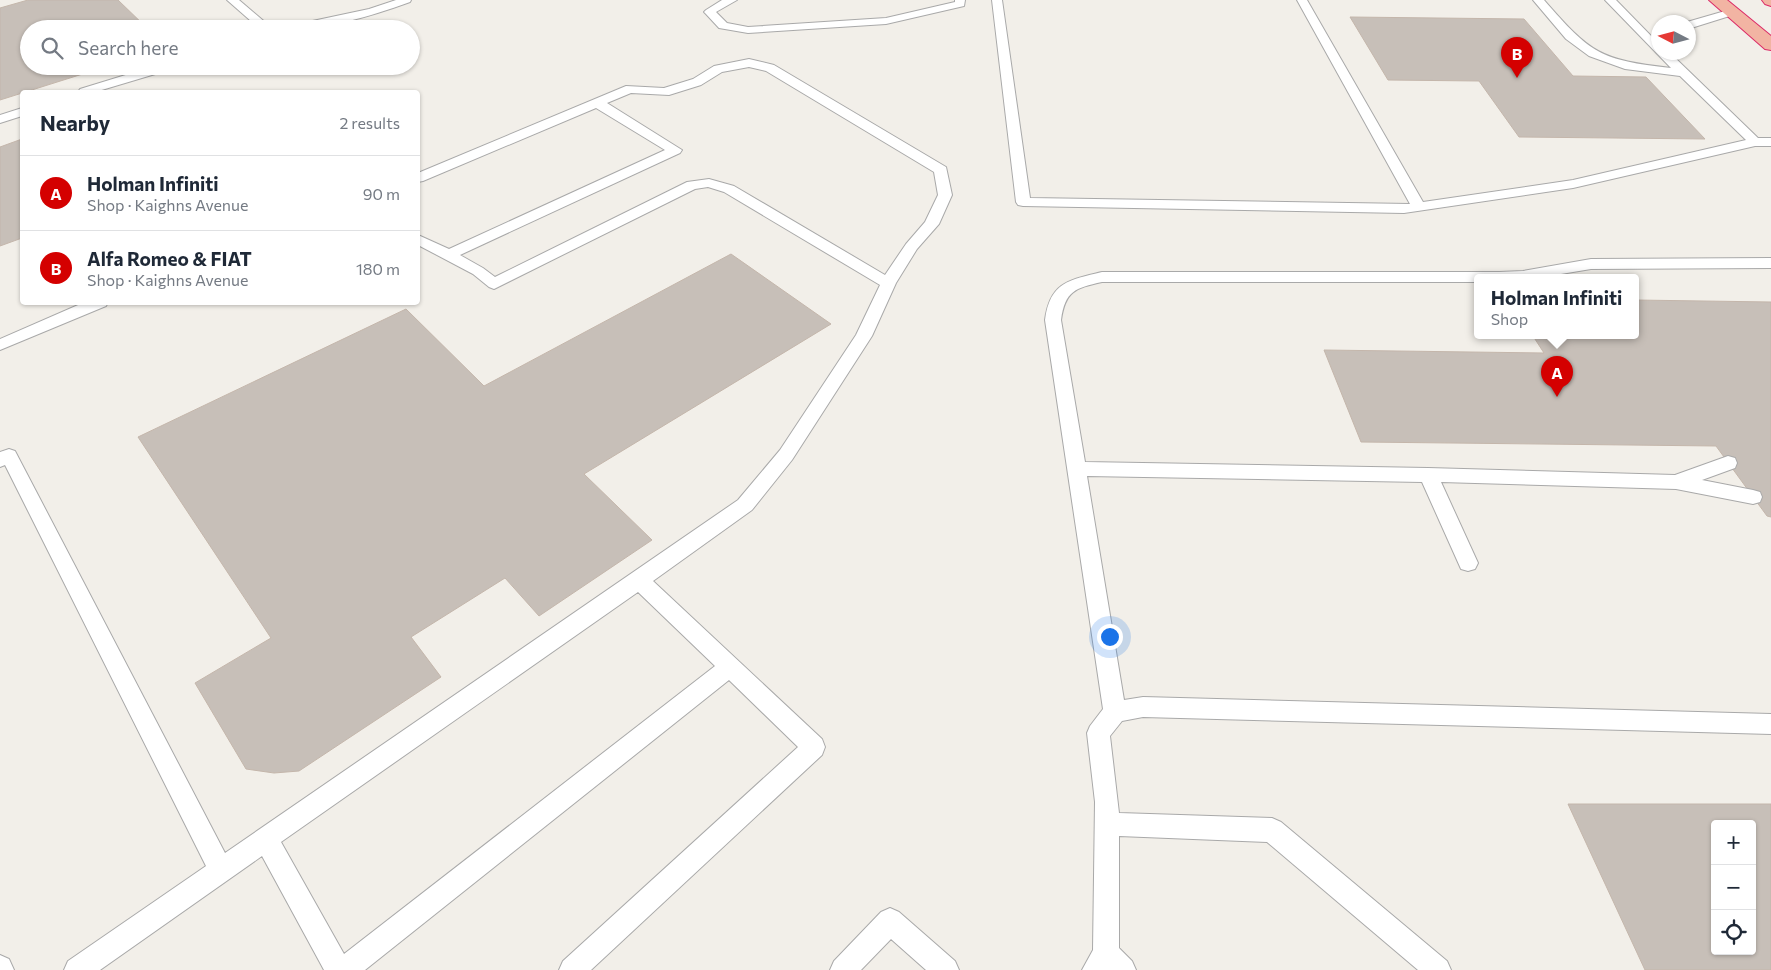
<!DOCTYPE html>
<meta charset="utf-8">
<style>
body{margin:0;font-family:Commissioner,sans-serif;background:#f6f6f7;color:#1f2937}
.controls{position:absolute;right:15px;bottom:15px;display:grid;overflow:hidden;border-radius:5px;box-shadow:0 1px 4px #0004}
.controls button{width:45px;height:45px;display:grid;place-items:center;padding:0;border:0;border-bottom:1px solid #e0e1e3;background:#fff;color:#1f2937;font:25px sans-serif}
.compass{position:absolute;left:1651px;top:15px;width:45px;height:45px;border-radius:50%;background:#fff;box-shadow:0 1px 4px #0004;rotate:276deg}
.you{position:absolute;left:1109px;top:636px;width:18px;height:18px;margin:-12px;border:4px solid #fff;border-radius:50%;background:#1a73e8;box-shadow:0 0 0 8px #1a73e833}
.badge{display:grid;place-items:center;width:32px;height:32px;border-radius:50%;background:#d40000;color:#fff;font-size:16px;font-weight:700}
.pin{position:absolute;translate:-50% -41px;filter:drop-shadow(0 1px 2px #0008)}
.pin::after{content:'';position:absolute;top:26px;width:18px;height:15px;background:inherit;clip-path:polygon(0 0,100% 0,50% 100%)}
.popup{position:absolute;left:1474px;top:274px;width:165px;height:65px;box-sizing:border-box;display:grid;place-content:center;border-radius:5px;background:#fff;filter:drop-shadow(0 1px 4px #0005);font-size:16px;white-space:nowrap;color:#747a83}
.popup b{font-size:19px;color:#1f2937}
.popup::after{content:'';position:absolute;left:50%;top:100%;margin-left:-10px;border:10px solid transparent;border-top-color:#fff}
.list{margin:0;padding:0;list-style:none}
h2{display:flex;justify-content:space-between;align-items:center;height:65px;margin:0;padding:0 20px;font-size:21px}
h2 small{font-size:16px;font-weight:400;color:#747a83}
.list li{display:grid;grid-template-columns:32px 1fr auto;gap:15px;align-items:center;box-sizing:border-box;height:75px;padding:0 20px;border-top:1px solid #e0e1e3}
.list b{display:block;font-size:19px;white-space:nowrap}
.list p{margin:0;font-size:16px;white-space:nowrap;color:#747a83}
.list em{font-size:16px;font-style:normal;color:#747a83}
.icon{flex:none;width:28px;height:28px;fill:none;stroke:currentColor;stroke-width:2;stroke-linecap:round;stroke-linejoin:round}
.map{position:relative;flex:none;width:1771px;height:970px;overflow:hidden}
.search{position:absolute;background:#fff;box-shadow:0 1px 4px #0004;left:20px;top:20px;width:400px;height:55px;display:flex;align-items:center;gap:12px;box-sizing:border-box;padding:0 18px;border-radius:28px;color:#747a83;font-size:19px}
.panel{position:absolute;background:#fff;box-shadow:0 1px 4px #0004;left:20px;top:90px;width:400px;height:215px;border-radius:5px}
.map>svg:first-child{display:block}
</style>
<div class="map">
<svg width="1771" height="970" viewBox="0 0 1771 970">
<rect width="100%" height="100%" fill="#f2efe9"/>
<!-- building -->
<path fill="#c7bfb8" stroke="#c4b6ab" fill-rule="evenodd" d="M28,0H118L148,29H29V66H108L0,100V8Z
M1350,17L1524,19L1573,76L1646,77L1705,139L1519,137L1479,81L1388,80Z
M22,139V238L0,246V147Z
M731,254L831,324L584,474L652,540L539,616L505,578L411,637L441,677L299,771L274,773L246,769L195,683L271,638L138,437L406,309L484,386Z
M1636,300L1771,302V517L1767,516L1716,446L1361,442L1324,350L1544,353L1533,336H1636Z
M1568,804H1771V970H1645ZM1715,824H1752V951H1715Z"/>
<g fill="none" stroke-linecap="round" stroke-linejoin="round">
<defs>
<path id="service" d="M227,0H239L273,29H260Z
M396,0H411L410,2C369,17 327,29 283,29L289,26L369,9Z
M722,0H737L716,12L727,23L748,27L886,18L955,2V0H965L964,6L886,24L748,33L719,28L706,14L704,12L706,10Z
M992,0H1002L1030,198L1410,204L1297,0H1307L1423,202L1573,180L1746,140L1680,76L1625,69L1589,56L1566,39L1533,0H1544C1591,54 1600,60 1671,68L1605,0H1616L1658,43V52H1669L1758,138H1771V146H1755L1573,188L1404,213L1023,206L1018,205L1016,202Z
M1732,9L1738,12L1736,14L1688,29L1687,22Z
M749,59L774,65L946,167L952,195L939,224L917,249L896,283L872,336L792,460L752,510L653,581L822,739L825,747L822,755L591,970H559L563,961L798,747L729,680L365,970H324L262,856L100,970H64L68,961L206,866L5,465L0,467V452L9,449L15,451L225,853L738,500L780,450L856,335L880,285L724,192L708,187L695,189L494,289L489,287L473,274L418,245V235L449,249L665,150L596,108L423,181L418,182V173L626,86L664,88L693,79L714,66ZM749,67L766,71L934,172L938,195L925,222L906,244L885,275L734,186L709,179L687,182L495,277L483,268L460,255L680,153L682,150L607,103L631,93L669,95L701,85L722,72ZM638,592L715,666L344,954L281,842Z
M155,66H174L172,69L95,92H78L80,89Z
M22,108V116L0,123V115Z
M1771,258V268L1591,269L1537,278H1478V282H1102C1075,288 1065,291 1061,320L1085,462L1428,468L1675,475L1728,456L1735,458L1737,463L1735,468L1702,480L1753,490L1760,492L1762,497L1760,502L1753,504L1676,489L1441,482L1478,563L1475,569L1468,571L1461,569L1422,482L1087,476L1124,700L1143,697L1771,714V734L1143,717L1122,721L1110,736L1119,813L1272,818L1281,822L1447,961L1451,970H1418L1267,842L1119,836V948L1132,961L1136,970H1082L1093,950L1095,802L1087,733L1090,726L1103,709L1045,320C1050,282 1069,280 1102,272H1499L1523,271L1591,259Z
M85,302H108L106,306L0,350V339Z
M890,908L899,912L955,961L959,970H926L891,939L861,970H830L834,961L881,912Z
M0,955L9,959L14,970H0Z"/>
<path id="trunk" d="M1709,0H1727L1771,36V50L1765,49Z
M1762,0H1771V6L1765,4Z"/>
</defs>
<!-- service casing -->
<use href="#service" stroke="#a9a9a9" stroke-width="2"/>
<!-- trunk casing -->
<use href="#trunk" stroke="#dc2a67" stroke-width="2"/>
<!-- service -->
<use href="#service" fill="#fff" fill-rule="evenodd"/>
<!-- trunk -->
<use href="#trunk" fill="#f2b4a3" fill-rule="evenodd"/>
</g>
</svg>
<div class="controls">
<button>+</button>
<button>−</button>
<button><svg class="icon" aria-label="locate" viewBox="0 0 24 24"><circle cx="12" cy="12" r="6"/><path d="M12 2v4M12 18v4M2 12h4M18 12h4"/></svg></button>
</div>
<svg class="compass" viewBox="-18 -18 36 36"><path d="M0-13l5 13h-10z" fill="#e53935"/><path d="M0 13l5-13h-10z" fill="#747a83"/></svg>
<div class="you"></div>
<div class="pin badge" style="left:1557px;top:397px">A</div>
<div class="popup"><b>Holman Infiniti</b>Shop</div>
<div class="pin badge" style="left:1517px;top:78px">B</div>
<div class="search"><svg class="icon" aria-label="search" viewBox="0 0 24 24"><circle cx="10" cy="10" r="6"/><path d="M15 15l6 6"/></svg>Search here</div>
<section class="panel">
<h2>Nearby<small>2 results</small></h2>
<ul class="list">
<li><span class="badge">A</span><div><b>Holman Infiniti</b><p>Shop · Kaighns Avenue</p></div><em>90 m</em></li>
<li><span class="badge">B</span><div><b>Alfa Romeo &amp; FIAT</b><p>Shop · Kaighns Avenue</p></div><em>180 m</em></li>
</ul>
</section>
</div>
